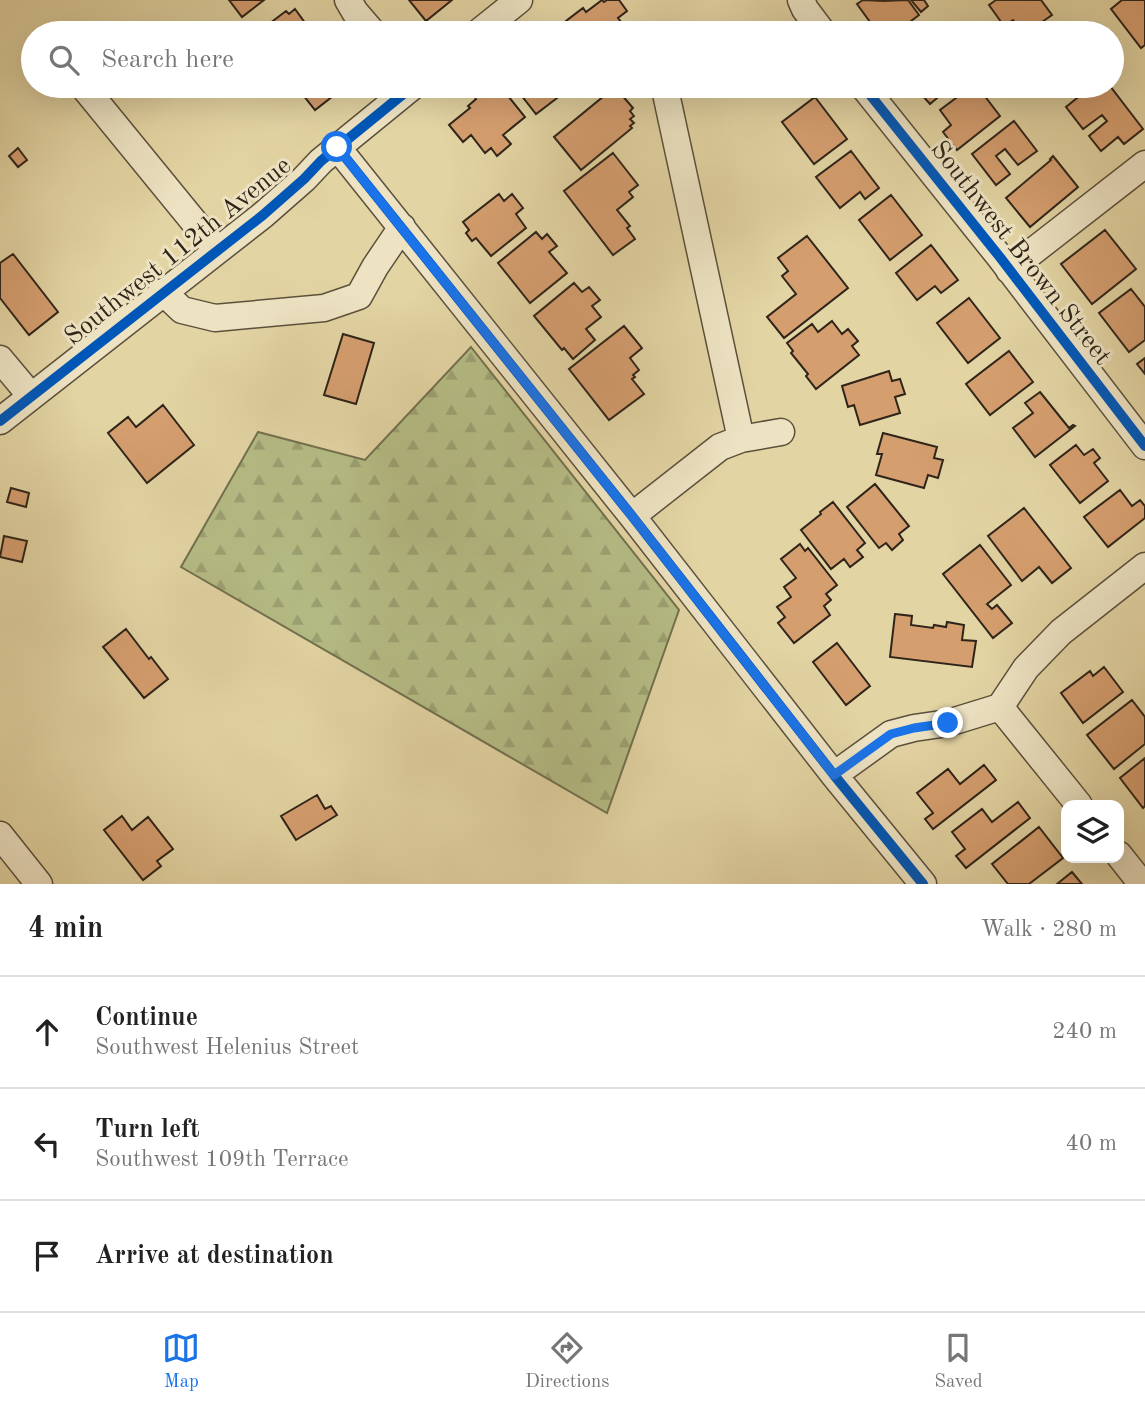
<!DOCTYPE html>
<meta charset="utf-8">
<style>
body{margin:0;font-family:"Old Standard TT",serif;background:#f6f6f6;color:#222}
.controls{position:absolute;right:21px;bottom:21px;display:grid;overflow:hidden;border-radius:14px;box-shadow:0 7px 28px #0002}
.controls button{width:63px;height:63px;display:grid;place-items:center;padding:0;border:0;border-bottom:2px solid #e0e0e0;background:#fff;color:#222;font:35px sans-serif}
.stop{position:absolute;width:21px;height:21px;margin:-16px;border:5px solid #1a73e8;border-radius:50%;background:#fff}
.stop.end{background:#1a73e8;border-color:#fff;box-shadow:0 2px 7px #0008}
.list{margin:0;padding:0;list-style:none}
h2{display:flex;justify-content:space-between;align-items:center;height:91px;margin:0;padding:0 28px;font-size:30px}
h2 small{font-size:23px;font-weight:400;color:#767676}
.list li{display:grid;grid-template-columns:46px 1fr auto;gap:21px;align-items:center;box-sizing:border-box;height:112px;padding:0 28px;border-top:2px solid #e0e0e0}
.list b{display:block;font-size:26px;white-space:nowrap}
.list p{margin:0;font-size:23px;white-space:nowrap;color:#767676}
.list em{font-size:23px;font-style:normal;color:#767676}
.icon{flex:none;width:38px;height:38px;fill:none;stroke:currentColor;stroke-width:2;stroke-linecap:round;stroke-linejoin:round}
.map{position:relative;flex:none;width:1145px;height:884px;overflow:hidden}
.search{position:absolute;background:#fff;box-shadow:0 7px 28px #0002;left:21px;right:21px;top:21px;height:77px;display:flex;align-items:center;gap:18px;box-sizing:border-box;padding:0 24px;border-radius:38px;color:#767676;font-size:26px}
.sheet{height:427px;background:#fff}
nav{display:flex;justify-content:space-around;align-items:center;box-sizing:border-box;height:98px;border-top:2px solid #e0e0e0;background:#fff;font-size:19px;color:#767676}
nav a{display:grid;justify-items:center;gap:4px}
nav .on{color:#1a73e8}
.map>svg:first-child{display:block}
</style>
<div class="map">
<svg width="1145" height="884" viewBox="0 0 1145 884">
<defs>
<pattern id="forest-firs" width="22" height="20" patternUnits="userSpaceOnUse" patternTransform="scale(1.75)"><rect width="22" height="20" fill="#b5bc85"/><path d="M5 1l3.5 6h-7zM16 11l3.5 6h-7z" fill="#9ca172"/></pattern>
</defs>
<rect width="100%" height="100%" fill="#e3d4a3"/>
<filter id="stains"><feTurbulence type="fractalNoise" baseFrequency=".00286" numOctaves="4"/><feColorMatrix values="0 0 0 0 .2 0 0 0 0 .09 0 0 0 0 .02 0 0 0 .5 -.17"/></filter>
<radialGradient id="worn" r=".72"><stop offset=".6" stop-color="#630" stop-opacity="0"/><stop offset="1" stop-color="#630" stop-opacity=".3"/></radialGradient>
<!-- forest -->
<path fill="url(#forest-firs)" stroke="#72704f" stroke-width="2" d="M471,347L679,610L607,813L181,567L258,432L365,460Z"/>
<!-- building -->
<path fill="#d59e6f" stroke="#2e2419" stroke-width="2" d="M229,0H264L242,17Z
M409,0H452L426,21Z
M602,0L604,2L607,0H619L627,11L618,18L630,33H576L566,21L583,8L586,12Z
M863,0L883,1L908,0L919,15L895,33H878L857,4Z
M911,0H924L928,6L921,12Z
M996,0H1041L1052,15L1026,33H1023L1013,20L1004,26L989,5Z
M1122,0H1145V45L1141,48L1111,9Z
M295,9L311,31L308,33H257L286,11L289,14Z
M296,86H346L315,110Z
M485,86H500L525,117L503,135L511,144L497,156L491,148L485,153L471,135L463,142L449,125L470,108L468,106L476,99L473,95Z
M514,86H566L569,89L536,114Z
M914,86H937L943,93L930,104Z
M972,86H977L1000,116L957,150L943,132L951,125L940,110Z
M1092,86H1110L1143,129L1124,144L1118,137L1101,151L1089,136L1107,121L1102,115L1083,129L1066,107Z
M615,87L633,108L630,111L634,116L630,119L634,123L630,126L632,128L581,170L554,137Z
M815,97L847,139L814,164L782,122Z
M1014,121L1037,151L1018,165L1005,149L996,156L1010,174L996,185L972,154Z
M18,148L27,160L18,167L9,156Z
M851,151L879,188L865,199L860,192L840,208L816,177Z
M613,153L638,185L629,192L633,197L617,210L630,226L627,228L635,239L613,255L564,191Z
M1053,156L1078,187L1030,227L1006,198L1051,160L1050,159Z
M499,194L504,201L512,194L523,208L516,214L526,228L491,256L476,238L472,241L466,233L469,230L463,222Z
M891,195L922,235L890,260L859,220Z
M1105,230L1136,269L1092,304L1061,264Z
M536,232L542,239L547,234L557,246L549,252L567,273L530,303L498,263Z
M807,236L848,288L784,338L767,317L796,294L782,276L788,271L778,258Z
M931,245L958,280L941,293L935,286L917,300L896,273Z
M13,254L58,312L29,335L0,298V263Z
M574,283L582,292L589,287L600,300L592,306L601,317L586,329L595,340L573,359L564,348L562,350L534,316Z
M1131,289L1145,307V340L1129,352L1099,313Z
M969,298L1000,338L968,363L937,323Z
M832,321L842,334L848,329L858,341L852,346L859,355L816,389L806,376L808,374L791,353L793,351L787,343L812,324L818,332Z
M624,326L642,348L630,358L639,370L633,375L635,377L632,379L644,394L609,420L569,369Z
M343,334L374,343L356,404L324,395Z
M1009,351L1033,382L990,415L966,384Z
M1145,358V374L1137,364Z
M889,371L892,381L900,379L905,394L895,397L900,413L860,425L854,405L848,407L842,386Z
M1040,392L1069,428L1073,425L1075,426L1035,457L1013,428L1033,413L1025,403Z
M163,405L194,445L147,483L108,433L128,417L136,427Z
M883,433L937,447L934,458L943,460L938,478L928,475L924,488L876,475L882,454H877Z
M1076,445L1084,455L1093,449L1100,458L1094,463L1108,481L1080,503L1050,465Z
M875,484L909,526L899,534L903,540L892,550L886,543L879,548L847,507Z
M11,488L29,493L26,507L7,502Z
M1120,490L1132,506L1140,500L1145,506V518L1108,547L1084,517Z
M833,502L865,543L857,550L863,557L850,567L844,559L831,569L801,530L821,514L820,512Z
M1024,508L1071,568L1052,583L1039,567L1022,581L988,536Z
M4,536L27,541L22,562L0,557Z
M800,544L805,551L808,548L837,585L826,594L831,600L824,606L830,615L794,643L778,623L785,617L777,607L791,597L784,587L796,578L781,559Z
M980,545L1011,585L987,604L992,609L997,605L1012,623L993,638L943,574Z
M895,614L912,616L911,625L933,628L934,625L946,627L947,622L964,625L962,640L976,641L972,667L890,657Z
M126,629L149,659L151,657L168,679L144,698L103,647Z
M837,643L870,686L846,705L813,662Z
M1104,667L1123,692L1083,723L1061,693L1090,671L1093,676Z
M1132,700L1145,717V744L1114,769L1087,735Z
M1145,758V806L1143,808L1120,778Z
M984,765L996,780L933,829L925,819L933,813L917,793L948,769L960,784Z
M317,795L325,809L331,806L337,815L296,840L281,816Z
M1018,802L1030,818L966,868L956,856L965,849L952,832L982,809L992,822Z
M122,816L132,830L148,817L173,849L157,861L161,866L143,880L104,830Z
M1039,827L1063,858L1029,884H1008L992,864Z
M1072,872L1082,884H1057Z"/>
<g fill="none" stroke-linecap="round" stroke-linejoin="round">
<defs>
<path id="minor" d="M348,0L355,12L373,33
M801,0L805,9L823,33
M478,33L519,0
M83,86L217,250
M863,86L999,256L1145,446
M665,89L741,439
M337,147L632,516L834,775L923,884
M1009,270L1145,164
M163,292L182,310L215,318L324,308L359,296L375,267L402,227
M0,359L31,396
M0,421L263,215L304,179L321,161L413,86
M632,516L720,447L741,439L781,432
M1000,707L1079,805
M834,775L891,734L914,728L948,723L1000,707L1026,668L1061,632L1145,566
M0,835L39,884
M1119,855L1142,884"/>
</defs>
<!-- minor casing -->
<use href="#minor" stroke="#5b503c" stroke-width="29"/>
<!-- minor -->
<use href="#minor" stroke="#ede3c3" stroke-width="26"/>
<defs>
<path id="cycleway" d="M863,86L999,256L1145,446
M337,147L632,516L834,775L923,884
M0,421L263,215L304,179L321,161L413,86"/>
</defs>
<!-- cycleway casing -->
<use href="#cycleway" stroke="#ede3c3" stroke-width="15"/>
<!-- cycleway -->
<use href="#cycleway" stroke="#0057b8" stroke-width="10"/>
</g>
<g fill="none" stroke-linecap="round" stroke-linejoin="round">
<!-- route -->
<path stroke="#1a73e8" stroke-width="9" d="M337,147L632,516L834,775L891,734L914,728L948,723"/>
</g>
<g text-anchor="middle" stroke-width="6" stroke-linejoin="round" paint-order="stroke">
<!-- street labels -->
<g font-size="26" fill="#2e2419" stroke="#ede3c3">
<text transform="translate(177 250) rotate(-39)" y="9">Southwest 112th Avenue</text>
<text transform="translate(1022 252) rotate(52)" y="9">Southwest Brown Street</text>
</g>
</g>
<rect width="100%" height="100%" filter="url(#stains)"/>
<rect width="100%" height="100%" fill="url(#worn)"/>
</svg>
<div class="controls">
<button><svg class="icon" aria-label="layers" viewBox="0 0 24 24"><path d="M12 4l9 5-9 5-9-5zM3 14l9 5 9-5"/></svg></button>
</div>
<div class="stop" style="left:337px;top:147px"></div>
<div class="stop end" style="left:948px;top:723px"></div>
<div class="search"><svg class="icon" aria-label="search" viewBox="0 0 24 24"><circle cx="10" cy="10" r="6"/><path d="M15 15l6 6"/></svg>Search here</div>
</div>
<section class="sheet">
<h2>4 min<small>Walk · 280 m</small></h2>
<ul class="list">
<li><svg class="icon" aria-label="ahead" viewBox="0 0 24 24"><path d="M12 20V5M6 11l6-6 6 6"/></svg><div><b>Continue</b><p>Southwest Helenius Street</p></div><em>240 m</em></li>
<li><svg class="icon" aria-label="left" viewBox="0 0 24 24"><path d="M17 20v-9H6M10 6l-5 5 5 5"/></svg><div><b>Turn left</b><p>Southwest 109th Terrace</p></div><em>40 m</em></li>
<li><svg class="icon" aria-label="arrive" viewBox="0 0 24 24"><path d="M6 21V4h12l-3 4 3 4H6"/></svg><div><b>Arrive at destination</b></div></li>
</ul>
</section>
<nav>
<a class="on"><svg class="icon" aria-label="map" viewBox="0 0 24 24"><path d="M3 6l6-2 6 2 6-2v14l-6 2-6-2-6 2zM9 4v14M15 6v14"/></svg>Map</a>
<a><svg class="icon" aria-label="directions" viewBox="0 0 24 24"><path d="M12 3l9 9-9 9-9-9zM9 14v-3h6M13 9l2 2-2 2"/></svg>Directions</a>
<a><svg class="icon" aria-label="saved" viewBox="0 0 24 24"><path d="M7 4h10v16l-5-4-5 4z"/></svg>Saved</a>
</nav>
